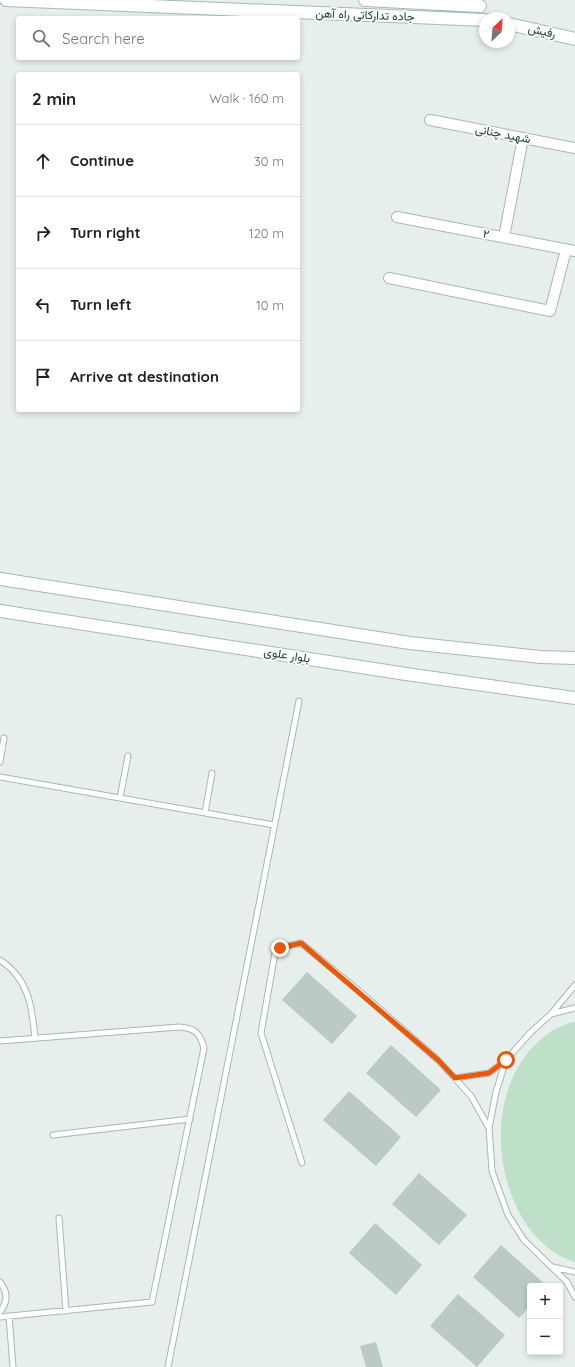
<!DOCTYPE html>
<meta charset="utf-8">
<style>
body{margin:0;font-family:Quicksand,Vazirmatn,sans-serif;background:#f2f2f2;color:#202124}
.controls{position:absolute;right:12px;bottom:12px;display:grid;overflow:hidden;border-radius:4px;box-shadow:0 2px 6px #0003}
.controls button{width:36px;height:36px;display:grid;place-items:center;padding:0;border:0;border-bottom:1px solid #e0e0e0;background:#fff;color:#202124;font:20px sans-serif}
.compass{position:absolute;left:479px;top:12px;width:36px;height:36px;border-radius:50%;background:#fff;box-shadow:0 2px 6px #0003;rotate:26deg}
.stop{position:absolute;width:12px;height:12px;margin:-9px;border:3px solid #ea580c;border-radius:50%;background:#fff}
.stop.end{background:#ea580c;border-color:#fff;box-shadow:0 1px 4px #0008}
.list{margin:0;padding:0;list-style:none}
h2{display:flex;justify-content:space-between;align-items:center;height:52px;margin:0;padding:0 16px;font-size:17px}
h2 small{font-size:13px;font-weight:400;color:#757577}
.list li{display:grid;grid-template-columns:26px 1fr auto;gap:12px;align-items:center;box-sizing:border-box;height:72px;padding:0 16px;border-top:1px solid #e0e0e0}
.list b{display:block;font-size:15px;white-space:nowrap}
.list em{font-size:13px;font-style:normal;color:#757577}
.icon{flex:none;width:22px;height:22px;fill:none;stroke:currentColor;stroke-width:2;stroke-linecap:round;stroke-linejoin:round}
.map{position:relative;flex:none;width:575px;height:1367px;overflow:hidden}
.search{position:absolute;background:#fff;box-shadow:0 2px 6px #0003;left:16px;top:16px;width:284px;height:44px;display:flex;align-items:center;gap:10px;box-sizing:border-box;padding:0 14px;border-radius:4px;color:#757577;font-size:15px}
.panel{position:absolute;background:#fff;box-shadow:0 2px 6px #0003;left:16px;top:72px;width:284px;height:340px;border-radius:4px}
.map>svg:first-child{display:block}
</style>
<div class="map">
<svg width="575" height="1367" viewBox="0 0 575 1367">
<rect width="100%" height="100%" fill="#e6efeb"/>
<!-- green -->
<path fill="#bfe0c8" d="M572,1022H575V1262C557,1257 540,1243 529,1228C490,1174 488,1080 545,1036C553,1029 562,1026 572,1022Z"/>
<!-- building -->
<path fill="#bbcac4" d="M307,972L357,1016L332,1044L282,1000Z
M391,1045L441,1090L416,1117L366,1073Z
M349,1091L401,1137L376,1166L323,1120Z
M419,1173L467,1215L439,1245L392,1204Z
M375,1223L422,1265L396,1295L349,1253Z
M501,1245L547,1286H530V1306L519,1318L473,1277Z
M458,1294L505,1335L477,1367L430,1326Z
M376,1342L383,1367H366L360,1346Z"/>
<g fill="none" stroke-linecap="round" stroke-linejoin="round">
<defs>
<path id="lane" d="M0,762L4,738
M0,777L274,825
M120,798L128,756
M205,813L212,773
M0,960C29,979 32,1007 35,1038
M551,1014L575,985
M0,1041L179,1027C195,1028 200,1033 204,1048L152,1302L0,1317
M455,1078L489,1073L506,1060
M489,1128L496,1092L506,1060L531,1032L551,1014L575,1008
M53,1135L190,1119
M302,1163L261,1033L275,953L279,948L301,943L359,991L438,1060L471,1096L489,1128L492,1171L508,1215L524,1240L567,1282L575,1297
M59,1218L66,1311
M553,1267L575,1272
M0,1282C8,1292 8,1302 0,1312
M9,1316L13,1367
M168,1367L299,701"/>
<path id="street" d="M430,120L575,148
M397,217L575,251
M504,237L523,138
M389,278L550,311L566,250"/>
<path id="secondary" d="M6,0L485,20
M365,0L480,6
M509,24L575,39
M0,579L410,643L541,657L575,658
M0,611L406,674L575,698"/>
</defs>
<!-- lane casing -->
<use href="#lane" stroke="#a8b8b2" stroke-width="7"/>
<!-- street casing -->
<use href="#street" stroke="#a8b8b2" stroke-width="12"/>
<!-- secondary casing -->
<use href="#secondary" stroke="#a4bbb3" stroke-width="14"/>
<!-- lane -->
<use href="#lane" stroke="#fff" stroke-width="5"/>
<!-- street -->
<use href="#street" stroke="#fff" stroke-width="10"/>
<!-- secondary -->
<use href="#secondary" stroke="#fff" stroke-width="12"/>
</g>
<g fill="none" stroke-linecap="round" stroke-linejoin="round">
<!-- route -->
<path stroke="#ea580c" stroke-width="5" d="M280,948L301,943L438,1060L455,1078L489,1073L506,1060"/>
</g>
<g text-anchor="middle" stroke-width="4" stroke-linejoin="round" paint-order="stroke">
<!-- street labels -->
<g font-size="12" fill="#24423a" stroke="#f7fbf9">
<text transform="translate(365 15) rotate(2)" y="4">جاده تدارکاتی راه آهن</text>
<text transform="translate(542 31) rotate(13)" y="4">رفیش</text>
<text transform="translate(503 134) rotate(11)" y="4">شهید چنانی</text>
<text transform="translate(486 234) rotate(11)" y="4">۲</text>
<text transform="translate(287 655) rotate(9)" y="4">بلوار علوی</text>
</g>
</g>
</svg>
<div class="controls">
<button>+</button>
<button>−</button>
</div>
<svg class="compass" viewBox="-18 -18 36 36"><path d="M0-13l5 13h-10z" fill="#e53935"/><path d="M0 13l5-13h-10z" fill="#757577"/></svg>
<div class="stop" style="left:506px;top:1060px"></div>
<div class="stop end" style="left:280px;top:948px"></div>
<div class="search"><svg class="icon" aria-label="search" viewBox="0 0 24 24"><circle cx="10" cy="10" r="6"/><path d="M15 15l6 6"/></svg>Search here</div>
<section class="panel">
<h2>2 min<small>Walk · 160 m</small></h2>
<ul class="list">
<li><svg class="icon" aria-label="ahead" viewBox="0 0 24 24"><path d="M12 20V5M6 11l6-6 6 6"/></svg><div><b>Continue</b></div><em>30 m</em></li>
<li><svg class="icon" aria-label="right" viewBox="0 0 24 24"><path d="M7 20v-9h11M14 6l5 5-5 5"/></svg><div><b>Turn right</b></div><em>120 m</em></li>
<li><svg class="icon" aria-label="left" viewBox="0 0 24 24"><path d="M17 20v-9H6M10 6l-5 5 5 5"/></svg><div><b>Turn left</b></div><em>10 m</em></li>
<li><svg class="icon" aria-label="arrive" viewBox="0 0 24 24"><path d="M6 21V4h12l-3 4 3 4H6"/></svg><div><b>Arrive at destination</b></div></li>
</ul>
</section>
</div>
